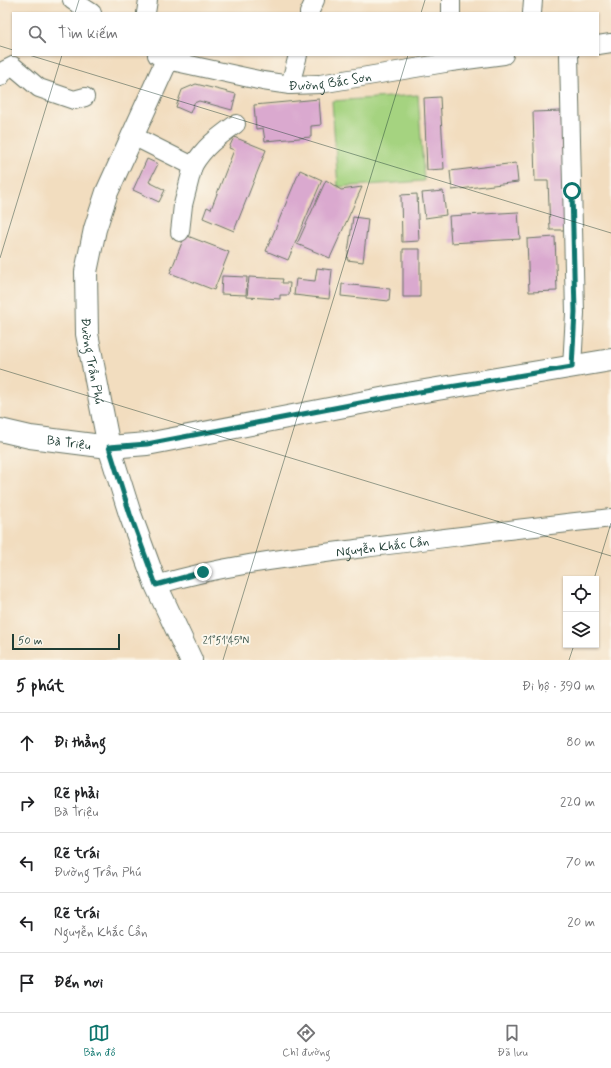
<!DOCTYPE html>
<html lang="vi">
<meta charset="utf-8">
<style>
body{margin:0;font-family:Mynerve,sans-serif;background:#f2f2f2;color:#202124}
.controls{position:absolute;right:12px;bottom:12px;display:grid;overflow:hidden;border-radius:0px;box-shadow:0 1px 3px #0004}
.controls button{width:36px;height:36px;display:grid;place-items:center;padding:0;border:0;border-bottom:1px solid #e0e0e0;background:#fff;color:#202124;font:20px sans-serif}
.scale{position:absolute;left:12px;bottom:10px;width:108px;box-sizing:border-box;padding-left:4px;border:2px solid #1f3d34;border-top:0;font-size:11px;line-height:14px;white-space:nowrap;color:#1f3d34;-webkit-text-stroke:3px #fbf7ec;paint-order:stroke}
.stop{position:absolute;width:12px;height:12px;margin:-9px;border:3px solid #0f766e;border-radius:50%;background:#fff}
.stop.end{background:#0f766e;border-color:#fff;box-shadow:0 1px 4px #0008}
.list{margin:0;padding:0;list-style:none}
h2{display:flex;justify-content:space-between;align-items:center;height:52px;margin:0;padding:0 16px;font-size:17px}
h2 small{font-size:13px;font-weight:400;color:#757577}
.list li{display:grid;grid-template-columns:26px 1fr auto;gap:12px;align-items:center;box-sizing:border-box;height:60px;padding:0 16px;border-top:1px solid #e0e0e0}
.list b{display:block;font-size:15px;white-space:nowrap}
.list p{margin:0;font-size:13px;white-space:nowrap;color:#757577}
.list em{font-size:13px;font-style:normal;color:#757577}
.icon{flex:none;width:22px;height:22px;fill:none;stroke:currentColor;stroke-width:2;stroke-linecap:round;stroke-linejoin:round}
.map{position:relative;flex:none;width:611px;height:660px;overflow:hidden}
.search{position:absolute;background:#fff;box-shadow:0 1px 3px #0004;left:12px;right:12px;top:12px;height:44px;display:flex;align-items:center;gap:10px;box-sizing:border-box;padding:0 14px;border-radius:0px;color:#757577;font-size:15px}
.sheet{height:352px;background:#fff}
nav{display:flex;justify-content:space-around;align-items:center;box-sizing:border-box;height:56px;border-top:1px solid #e0e0e0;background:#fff;font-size:11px;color:#757577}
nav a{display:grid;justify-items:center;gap:2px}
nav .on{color:#0f766e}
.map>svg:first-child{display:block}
</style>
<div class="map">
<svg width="611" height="660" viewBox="0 0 611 660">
<rect width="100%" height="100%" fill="#fbf7ec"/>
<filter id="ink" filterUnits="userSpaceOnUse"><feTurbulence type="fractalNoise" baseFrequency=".025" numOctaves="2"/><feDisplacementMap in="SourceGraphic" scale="8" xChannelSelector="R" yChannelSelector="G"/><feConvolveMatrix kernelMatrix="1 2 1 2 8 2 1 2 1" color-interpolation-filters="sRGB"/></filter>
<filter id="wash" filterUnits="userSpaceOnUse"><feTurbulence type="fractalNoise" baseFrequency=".012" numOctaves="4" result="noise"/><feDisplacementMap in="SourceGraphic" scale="16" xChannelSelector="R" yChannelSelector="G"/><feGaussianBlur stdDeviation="0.9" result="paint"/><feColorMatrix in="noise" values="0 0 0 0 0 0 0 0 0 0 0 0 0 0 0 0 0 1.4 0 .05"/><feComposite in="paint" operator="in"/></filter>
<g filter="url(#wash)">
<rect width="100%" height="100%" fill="#f2ddbf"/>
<!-- green -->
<path fill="#a5d380" stroke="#62885a" d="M418,95L424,181L338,187L332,101Z"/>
<g id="blocks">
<!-- building -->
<path fill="#daa9cf" d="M196,84L236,94L232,110L199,101L194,103L190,113L176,107L182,90Z
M440,97L444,169L427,170L424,98Z
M319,99L321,125L311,126V137L265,141L263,128L256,129L254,105Z
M561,111L566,230H550L548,181H535L533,112Z
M234,137L266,150L234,231L203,218L207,207L211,209L234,150L229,148Z
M147,159L158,164L149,182L165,190L159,202L133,190Z
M516,163L518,182L452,190L450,171Z
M300,170L322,180L288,260L266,251Z
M326,180L341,190L362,187L330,258L297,244Z
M443,191L446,215L425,218L422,193Z
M417,194L419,241L402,242L401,195Z
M518,212L520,239L451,243L449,216Z
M353,217L368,219L363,262L347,260Z
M185,235L229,252L214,290L170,273Z
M555,237L557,291L529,292L527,239Z
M403,249H420V297H403Z
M317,268L332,270L329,299L294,295L296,279L315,281Z
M222,276L247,277L246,295L221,294Z
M249,277L283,279L282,283H290L289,295H280V299L247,297Z
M342,284L390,289L389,301L341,296Z"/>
</g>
</g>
<g filter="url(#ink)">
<use href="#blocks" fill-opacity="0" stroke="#697565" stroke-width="1"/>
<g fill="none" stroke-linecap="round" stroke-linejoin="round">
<defs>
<g id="minor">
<path d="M72,0L92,13"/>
<path d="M146,13L148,0"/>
<path d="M309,13L315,0"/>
<path d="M451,13V0"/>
<path d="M532,13L533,0"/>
<path d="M598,45L611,43"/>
<path id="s1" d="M157,55L167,60L263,81L290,85L320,84L451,62L504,55"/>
<path d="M569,55L575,313L572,367"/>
<path d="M0,77L5,70L13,66L39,88L74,100L85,97"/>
<path d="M290,85L298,55"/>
<path d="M131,135L193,166C204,147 218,137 236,124"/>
<path d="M180,232L183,205L193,166"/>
<path id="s2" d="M156,585C224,565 294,557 364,548C447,538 529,527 611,518"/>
</g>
<g id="major">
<path id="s3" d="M167,60L107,192L95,229L86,272L87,334L109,447L130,514L156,585L191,660"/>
<path id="s4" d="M0,430L30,437L109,447L147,444L407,394L611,360"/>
</g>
</defs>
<!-- minor casing -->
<use href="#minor" stroke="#697565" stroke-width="20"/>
<!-- major casing -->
<use href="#major" stroke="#697565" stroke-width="24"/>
<!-- minor -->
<use href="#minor" stroke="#fff" stroke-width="18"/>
<!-- major -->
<use href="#major" stroke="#fff" stroke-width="22"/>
</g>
</g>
<g fill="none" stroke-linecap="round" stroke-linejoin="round" filter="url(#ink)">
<!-- route -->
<path stroke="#0f766e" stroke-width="5" d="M203,572L156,585L130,514L109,447L147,444L407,394L572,367L575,312L572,191"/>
</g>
<!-- ticks -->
<path fill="none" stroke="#1f3d34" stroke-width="1" stroke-opacity="0.45" d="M75,13L79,0M421,13L425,0M0,46L13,50M29,55L611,233M0,258L62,55M0,369L611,556M594,579L611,523M223,660L408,55M569,660L574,645"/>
<g text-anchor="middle" stroke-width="4" stroke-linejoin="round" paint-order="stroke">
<!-- street labels -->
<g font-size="13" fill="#1f3d34" stroke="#fbf7ec">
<text dy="5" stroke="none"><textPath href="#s1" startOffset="177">Đường Bắc Sơn</textPath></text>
<text dy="5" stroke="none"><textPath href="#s3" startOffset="317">Đường Trần Phú</textPath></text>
<text dy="5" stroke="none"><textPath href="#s4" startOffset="70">Bà Triệu</textPath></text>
<text dy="5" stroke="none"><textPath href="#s2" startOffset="230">Nguyễn Khắc Cần</textPath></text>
</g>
</g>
<g font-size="10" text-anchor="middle" fill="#1f3d34" stroke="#fbf7ec" stroke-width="4" stroke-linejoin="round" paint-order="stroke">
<text x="226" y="644">21°51'45"N</text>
</g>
</svg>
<div class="controls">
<button><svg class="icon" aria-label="locate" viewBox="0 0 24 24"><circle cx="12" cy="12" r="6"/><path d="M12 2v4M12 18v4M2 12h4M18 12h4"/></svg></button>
<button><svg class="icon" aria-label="layers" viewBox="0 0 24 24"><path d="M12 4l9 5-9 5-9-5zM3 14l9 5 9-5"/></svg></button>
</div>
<div class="scale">50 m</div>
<div class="stop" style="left:572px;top:191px"></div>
<div class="stop end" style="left:203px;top:572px"></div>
<div class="search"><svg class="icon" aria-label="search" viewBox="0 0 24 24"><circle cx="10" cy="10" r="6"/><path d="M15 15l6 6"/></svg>Tìm kiếm</div>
</div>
<section class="sheet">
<h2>5 phút<small>Đi bộ · 390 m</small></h2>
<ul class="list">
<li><svg class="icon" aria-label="ahead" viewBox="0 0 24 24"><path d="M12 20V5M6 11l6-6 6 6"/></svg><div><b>Đi thẳng</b></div><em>80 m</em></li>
<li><svg class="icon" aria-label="right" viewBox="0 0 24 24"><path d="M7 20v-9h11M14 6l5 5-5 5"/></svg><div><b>Rẽ phải</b><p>Bà Triệu</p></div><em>220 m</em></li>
<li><svg class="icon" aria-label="left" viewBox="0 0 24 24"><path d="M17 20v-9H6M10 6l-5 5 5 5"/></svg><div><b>Rẽ trái</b><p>Đường Trần Phú</p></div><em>70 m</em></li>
<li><svg class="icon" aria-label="left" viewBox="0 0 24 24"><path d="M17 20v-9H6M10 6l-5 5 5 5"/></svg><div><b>Rẽ trái</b><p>Nguyễn Khắc Cần</p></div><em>20 m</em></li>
<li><svg class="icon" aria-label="arrive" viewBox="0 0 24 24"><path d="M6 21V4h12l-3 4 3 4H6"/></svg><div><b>Đến nơi</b></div></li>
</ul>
</section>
<nav>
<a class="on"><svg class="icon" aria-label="map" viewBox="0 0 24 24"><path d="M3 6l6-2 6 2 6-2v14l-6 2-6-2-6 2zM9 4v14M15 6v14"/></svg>Bản đồ</a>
<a><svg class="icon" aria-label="directions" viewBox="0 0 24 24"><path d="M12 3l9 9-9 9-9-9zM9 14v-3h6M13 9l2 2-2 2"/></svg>Chỉ đường</a>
<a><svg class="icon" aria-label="saved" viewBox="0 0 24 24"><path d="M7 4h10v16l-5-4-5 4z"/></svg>Đã lưu</a>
</nav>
